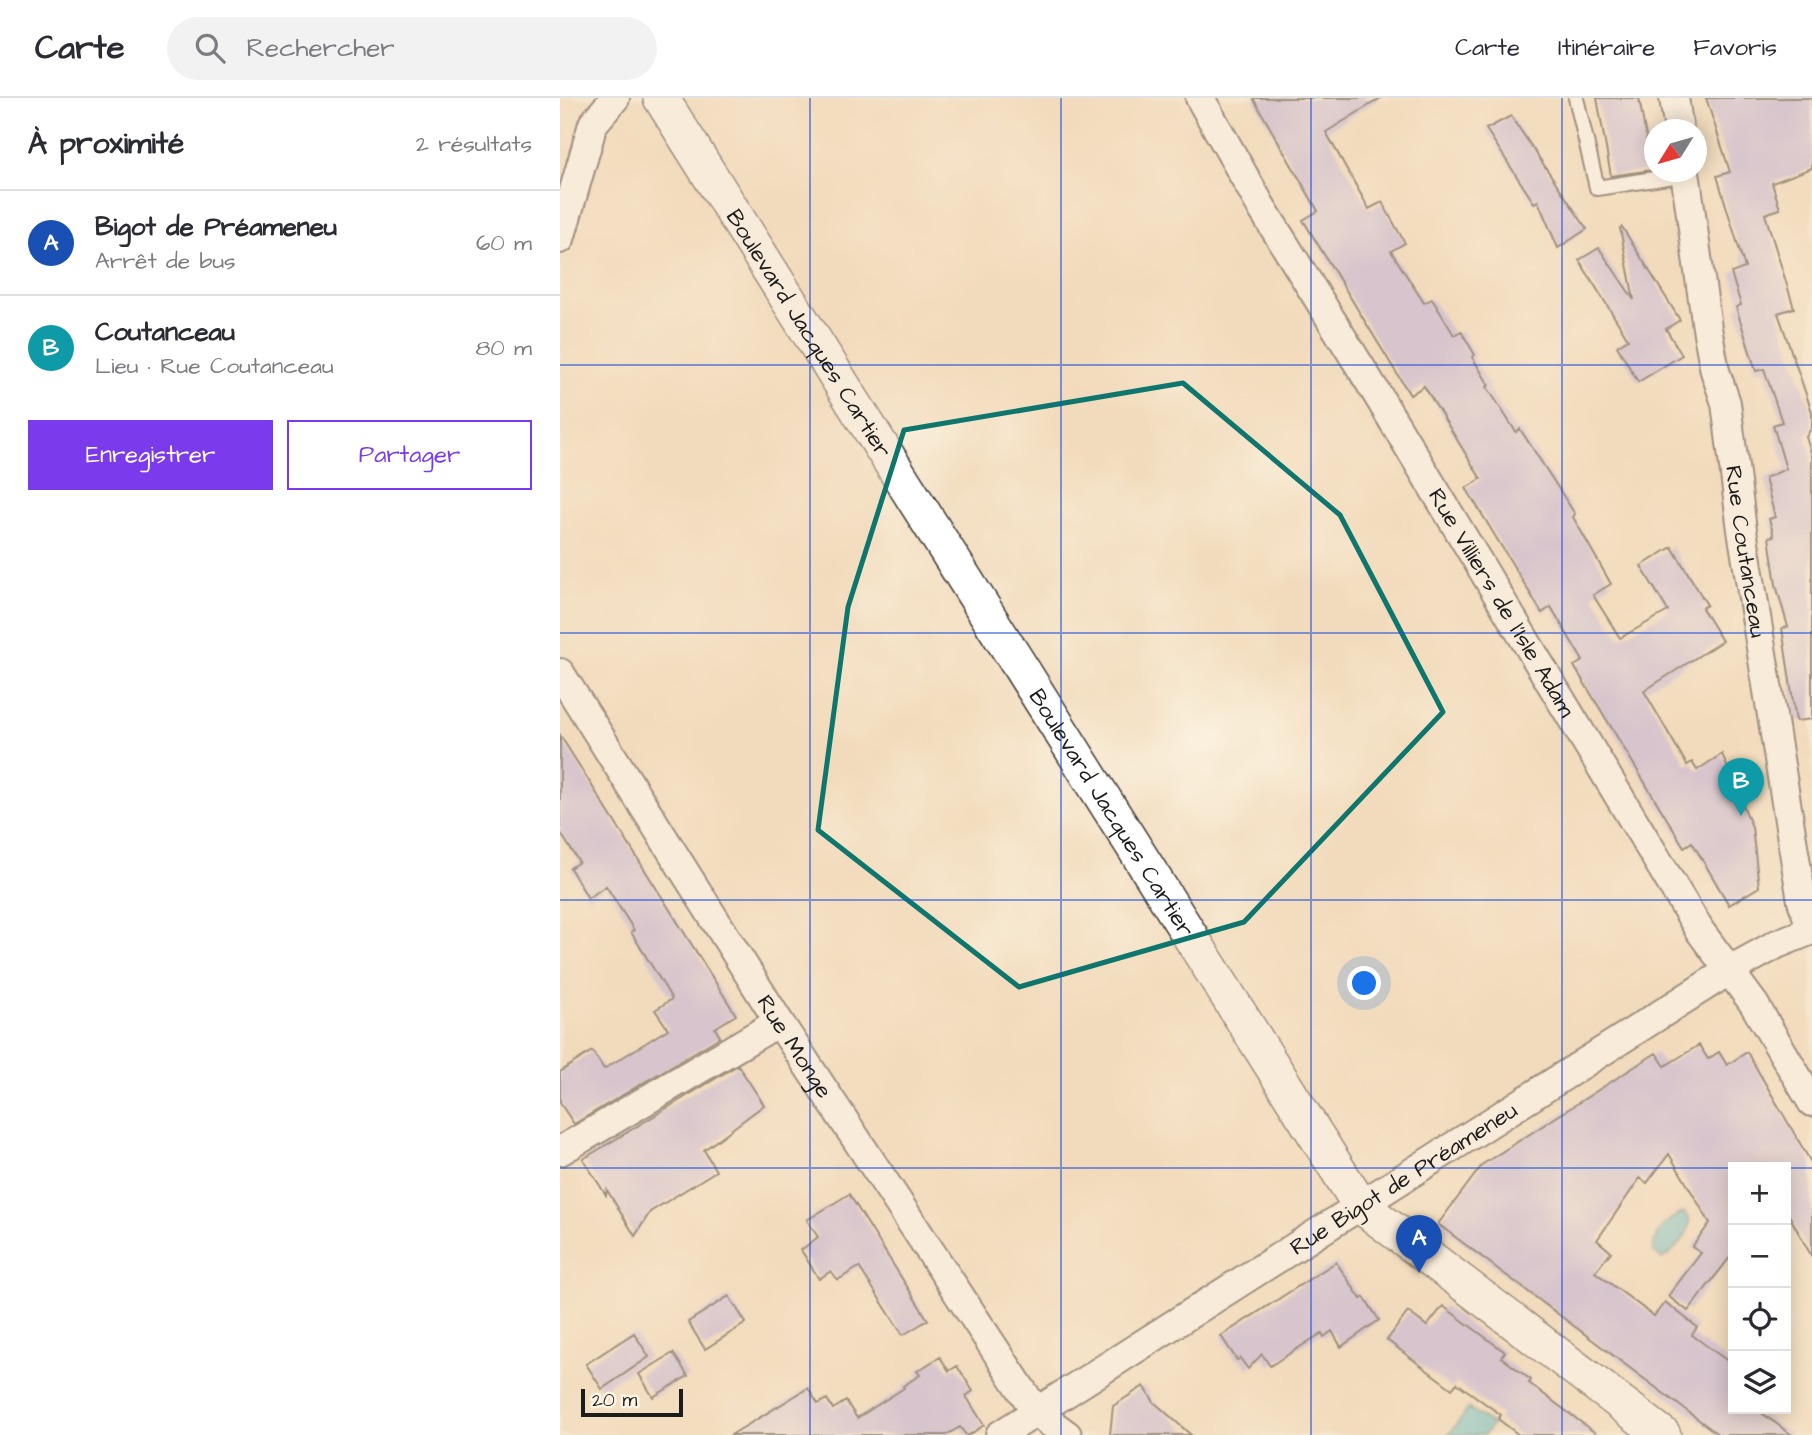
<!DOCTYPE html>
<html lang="fr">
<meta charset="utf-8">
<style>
body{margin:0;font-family:"Architects Daughter",sans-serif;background:#f2f2f3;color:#2b2b33}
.controls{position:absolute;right:21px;bottom:21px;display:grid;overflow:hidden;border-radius:0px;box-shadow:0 4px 18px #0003}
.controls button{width:63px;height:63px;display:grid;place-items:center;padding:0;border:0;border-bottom:2px solid #e1e1e2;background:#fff;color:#2b2b33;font:35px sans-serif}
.compass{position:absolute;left:1084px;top:21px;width:63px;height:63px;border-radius:50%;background:#fff;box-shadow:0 4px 18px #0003;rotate:233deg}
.scale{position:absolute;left:21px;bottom:18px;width:102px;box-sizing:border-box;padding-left:7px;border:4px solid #1c1c1c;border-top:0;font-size:19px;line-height:24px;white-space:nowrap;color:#1c1c1c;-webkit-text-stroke:5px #fcf5e5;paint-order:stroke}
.you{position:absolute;left:805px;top:886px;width:24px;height:24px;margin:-18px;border:5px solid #fff;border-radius:50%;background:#1a73e8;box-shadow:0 0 0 10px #1a73e833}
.badge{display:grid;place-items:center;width:46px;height:46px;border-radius:50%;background:#7c3aed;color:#fff;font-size:23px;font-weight:700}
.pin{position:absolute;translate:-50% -58px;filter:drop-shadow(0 2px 4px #0008)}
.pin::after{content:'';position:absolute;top:37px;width:24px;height:21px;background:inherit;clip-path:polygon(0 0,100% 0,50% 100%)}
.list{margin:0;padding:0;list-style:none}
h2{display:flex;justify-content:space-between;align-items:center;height:91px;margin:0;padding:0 28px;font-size:30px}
h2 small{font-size:23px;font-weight:400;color:#7c7c81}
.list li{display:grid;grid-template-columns:46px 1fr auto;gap:21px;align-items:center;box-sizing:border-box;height:105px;padding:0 28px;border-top:2px solid #e1e1e2}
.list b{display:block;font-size:26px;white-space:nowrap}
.list p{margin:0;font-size:23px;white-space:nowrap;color:#7c7c81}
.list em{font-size:23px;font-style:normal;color:#7c7c81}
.actions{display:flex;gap:14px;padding:21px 28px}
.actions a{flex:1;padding:16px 0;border:2px solid #7c3aed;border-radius:0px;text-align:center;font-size:24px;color:#7c3aed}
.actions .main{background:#7c3aed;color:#fff}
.icon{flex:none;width:38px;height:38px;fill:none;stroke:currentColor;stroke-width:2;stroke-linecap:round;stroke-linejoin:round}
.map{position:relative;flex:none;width:1252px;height:1337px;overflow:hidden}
header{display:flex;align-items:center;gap:42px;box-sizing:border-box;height:98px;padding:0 35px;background:#fff;border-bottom:2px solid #e1e1e2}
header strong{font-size:33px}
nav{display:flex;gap:38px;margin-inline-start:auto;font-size:24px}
.search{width:490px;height:63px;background:#f2f2f3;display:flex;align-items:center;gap:18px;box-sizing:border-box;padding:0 24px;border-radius:38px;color:#7c7c81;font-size:26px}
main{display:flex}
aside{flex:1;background:#fff}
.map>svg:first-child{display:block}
</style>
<header>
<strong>Carte</strong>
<div class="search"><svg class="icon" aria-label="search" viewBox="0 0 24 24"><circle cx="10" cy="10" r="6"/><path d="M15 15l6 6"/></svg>Rechercher</div>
<nav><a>Carte</a><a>Itinéraire</a><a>Favoris</a></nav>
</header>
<main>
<aside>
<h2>À proximité<small>2 résultats</small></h2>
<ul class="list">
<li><span class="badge" style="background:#1a4fb4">A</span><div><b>Bigot de Préameneu</b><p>Arrêt de bus</p></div><em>60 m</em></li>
<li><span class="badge" style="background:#0f9aa8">B</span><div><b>Coutanceau</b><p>Lieu · Rue Coutanceau</p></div><em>80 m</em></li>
</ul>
<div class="actions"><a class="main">Enregistrer</a><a>Partager</a></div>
</aside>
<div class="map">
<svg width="1252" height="1337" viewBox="0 0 1252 1337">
<rect width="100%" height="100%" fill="#fcf5e5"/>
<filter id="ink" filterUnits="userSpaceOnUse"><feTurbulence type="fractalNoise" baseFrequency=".0143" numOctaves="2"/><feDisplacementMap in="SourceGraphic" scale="14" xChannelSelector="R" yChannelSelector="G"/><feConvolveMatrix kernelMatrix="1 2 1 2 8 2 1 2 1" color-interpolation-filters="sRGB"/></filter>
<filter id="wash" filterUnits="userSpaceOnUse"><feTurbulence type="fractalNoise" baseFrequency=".00686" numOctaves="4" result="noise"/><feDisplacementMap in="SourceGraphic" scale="28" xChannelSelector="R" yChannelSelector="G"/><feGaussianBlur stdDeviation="1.57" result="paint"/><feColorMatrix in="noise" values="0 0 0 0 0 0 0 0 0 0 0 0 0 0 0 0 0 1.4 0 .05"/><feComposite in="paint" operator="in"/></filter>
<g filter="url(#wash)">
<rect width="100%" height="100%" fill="#f2dbbc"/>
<!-- water -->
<path fill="#52becd" stroke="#376d74" stroke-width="2" d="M1124,1114L1130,1123C1128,1140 1115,1152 1102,1161L1093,1153C1093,1134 1108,1121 1124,1114Z
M909,1310L932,1327L924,1337H888Z"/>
<g id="blocks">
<!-- building -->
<path fill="#b6a9e3" d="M693,0H821L766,34L809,111L822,104L845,145L831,153L864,205L872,201L894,237L901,233L915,257L912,259L929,287L927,289L956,334L960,331L1015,416L1013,419L1051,486L1033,497L1060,540L1108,513L1081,468L1112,449L1147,507L1142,510L1162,543L1084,593L1127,667L1132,664L1137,672L1162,656L1192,729L1199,789L1169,807L1132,744L1124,749L1014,568L1023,563L991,509L982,515L906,390L921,381L864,288L850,297L743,122L758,113Z
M1037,0H1079L1092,72L1051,78Z
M1146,0H1252V70L1212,85L1220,111L1205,116L1234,210L1218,215L1252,314V329L1246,339L1252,358V621L1236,623L1222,530L1228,529L1216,487L1209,439L1214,438L1209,421L1215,419L1205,380L1226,371L1213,327L1222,324L1204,271L1196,273L1176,209L1181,207L1171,175L1185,170L1157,78L1170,74Z
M951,18L1027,131L998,150L978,103L974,105L926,31Z
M1062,129L1120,222L1106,231L1122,257L1078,284L1057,248L1068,241L1019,162L1039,150L1074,202L1060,130Z
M0,637L176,917L155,930L160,939L14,1026L0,1005V974L32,953L44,971L108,931L95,912L112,901L71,834L74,832L46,788L28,800L10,770L19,764L0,734Z
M1139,947L1148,961L1159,954L1167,967L1187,954L1252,1066V1159L1226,1112V1069H1173V1162L1171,1158L1128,1213L1108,1198L1141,1155L1132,1149L1150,1125L1109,1056L1087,1085L1080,1080L1037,1142L1051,1154L1035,1174L1094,1218L1105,1204L1137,1229L1132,1237L1173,1267V1311H1196L1232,1337H1159L878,1126L923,1066L1096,955L1105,968Z
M178,967L204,1007L144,1052L156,1073L90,1114L75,1138L47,1092L46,1097L23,1061Z
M289,1096L368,1222L343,1237L299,1169L278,1182L271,1173L259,1181L241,1152L258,1139L247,1122Z
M776,1164L801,1201L804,1199L819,1222L781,1249L772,1233L764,1239L762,1235L710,1268L702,1256L688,1271L680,1260L677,1262L661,1238Z
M169,1198L186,1225L145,1251L128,1224Z
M883,1208L945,1254L941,1259L971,1282L969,1285L1038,1337H959L938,1321L941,1317L897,1285L892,1291L827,1242L848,1214L867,1228Z
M74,1235L89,1259L42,1291L26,1266Z
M113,1255L128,1278L93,1299L79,1276Z
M380,1259L389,1273L397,1268L413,1293L406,1298L424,1327L409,1337H406L400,1329L386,1337H171L248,1290L258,1306L267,1301L273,1311L286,1303L297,1320L344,1290L343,1288L360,1277L357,1273Z
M584,1288L594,1304L631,1337H550L553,1308Z"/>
</g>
</g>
<g filter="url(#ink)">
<use href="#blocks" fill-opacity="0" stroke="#3c3934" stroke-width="2"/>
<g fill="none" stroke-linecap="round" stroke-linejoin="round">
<defs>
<path id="service" d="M1016,0L1037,90L1126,76"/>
<g id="minor">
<path id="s1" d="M640,0L702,110L814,291L1140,833L1194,906L1252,1004"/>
<path d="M1114,0L1119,32"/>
<path id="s2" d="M1125,74L1147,230L1155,273L1166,305L1182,432L1242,803L1252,832"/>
<path d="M0,141L33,26L55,0"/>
<path id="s3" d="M0,575L219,924L477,1315L507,1337"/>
<path d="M0,1053L219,924"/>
<path id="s4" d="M440,1337L1170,872L1217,846L1252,832"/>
</g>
<g id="tertiary">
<path id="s5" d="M101,0L800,1107L1103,1337"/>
</g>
</defs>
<!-- service casing -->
<use href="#service" stroke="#3c3934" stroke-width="18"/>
<!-- minor casing -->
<use href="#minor" stroke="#3c3934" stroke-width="32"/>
<!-- tertiary casing -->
<use href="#tertiary" stroke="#3c3934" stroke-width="38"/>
<!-- service -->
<use href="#service" stroke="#fff" stroke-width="14"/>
<!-- minor -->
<use href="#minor" stroke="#fff" stroke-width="28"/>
<!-- tertiary -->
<use href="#tertiary" stroke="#fff" stroke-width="35"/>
</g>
</g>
<!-- marked area -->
<path d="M0 0H1252V1337H0ZM623,285L780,417L883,614L684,824L459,889L258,732L288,509L344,332Z" fill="#f2dbbc" fill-opacity=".55" fill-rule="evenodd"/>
<path fill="none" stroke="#0f766e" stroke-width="5" stroke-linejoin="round" d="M623,285L780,417L883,614L684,824L459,889L258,732L288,509L344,332Z"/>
<!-- grid -->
<path fill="none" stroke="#1d4ed8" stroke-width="2" stroke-opacity="0.55" d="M250,0V1337M501,0V1337M751,0V1337M1002,0V1337M0,267H1252M0,535H1252M0,802H1252M0,1070H1173M1226,1070H1252"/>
<g text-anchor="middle" stroke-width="5" stroke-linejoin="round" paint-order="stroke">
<!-- street labels -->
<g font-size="23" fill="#1c1c1c" stroke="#fcf5e5">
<text dy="8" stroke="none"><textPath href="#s5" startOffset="278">Boulevard Jacques Cartier</textPath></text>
<text dy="8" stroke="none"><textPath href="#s2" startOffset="385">Rue Coutanceau</textPath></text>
<text dy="8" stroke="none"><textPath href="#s1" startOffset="588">Rue Villiers de l'Isle Adam</textPath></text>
<text dy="8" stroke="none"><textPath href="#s5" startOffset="845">Boulevard Jacques Cartier</textPath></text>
<text dy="8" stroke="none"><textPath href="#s3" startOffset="441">Rue Monge</textPath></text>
<text dy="8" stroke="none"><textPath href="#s4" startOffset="478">Rue Bigot de Préameneu</textPath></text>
</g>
</g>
</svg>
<div class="controls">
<button>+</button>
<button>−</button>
<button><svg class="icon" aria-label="locate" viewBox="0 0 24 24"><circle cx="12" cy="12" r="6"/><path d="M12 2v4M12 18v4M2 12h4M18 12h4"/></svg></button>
<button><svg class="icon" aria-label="layers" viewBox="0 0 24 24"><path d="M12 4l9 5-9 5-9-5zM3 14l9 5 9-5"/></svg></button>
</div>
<svg class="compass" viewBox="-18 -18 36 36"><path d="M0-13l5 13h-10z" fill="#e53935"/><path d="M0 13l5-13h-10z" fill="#7c7c81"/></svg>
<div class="scale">20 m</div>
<div class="you"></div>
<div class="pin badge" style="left:859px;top:1175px;background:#1a4fb4">A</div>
<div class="pin badge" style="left:1181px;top:718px;background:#0f9aa8">B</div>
</div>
</main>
